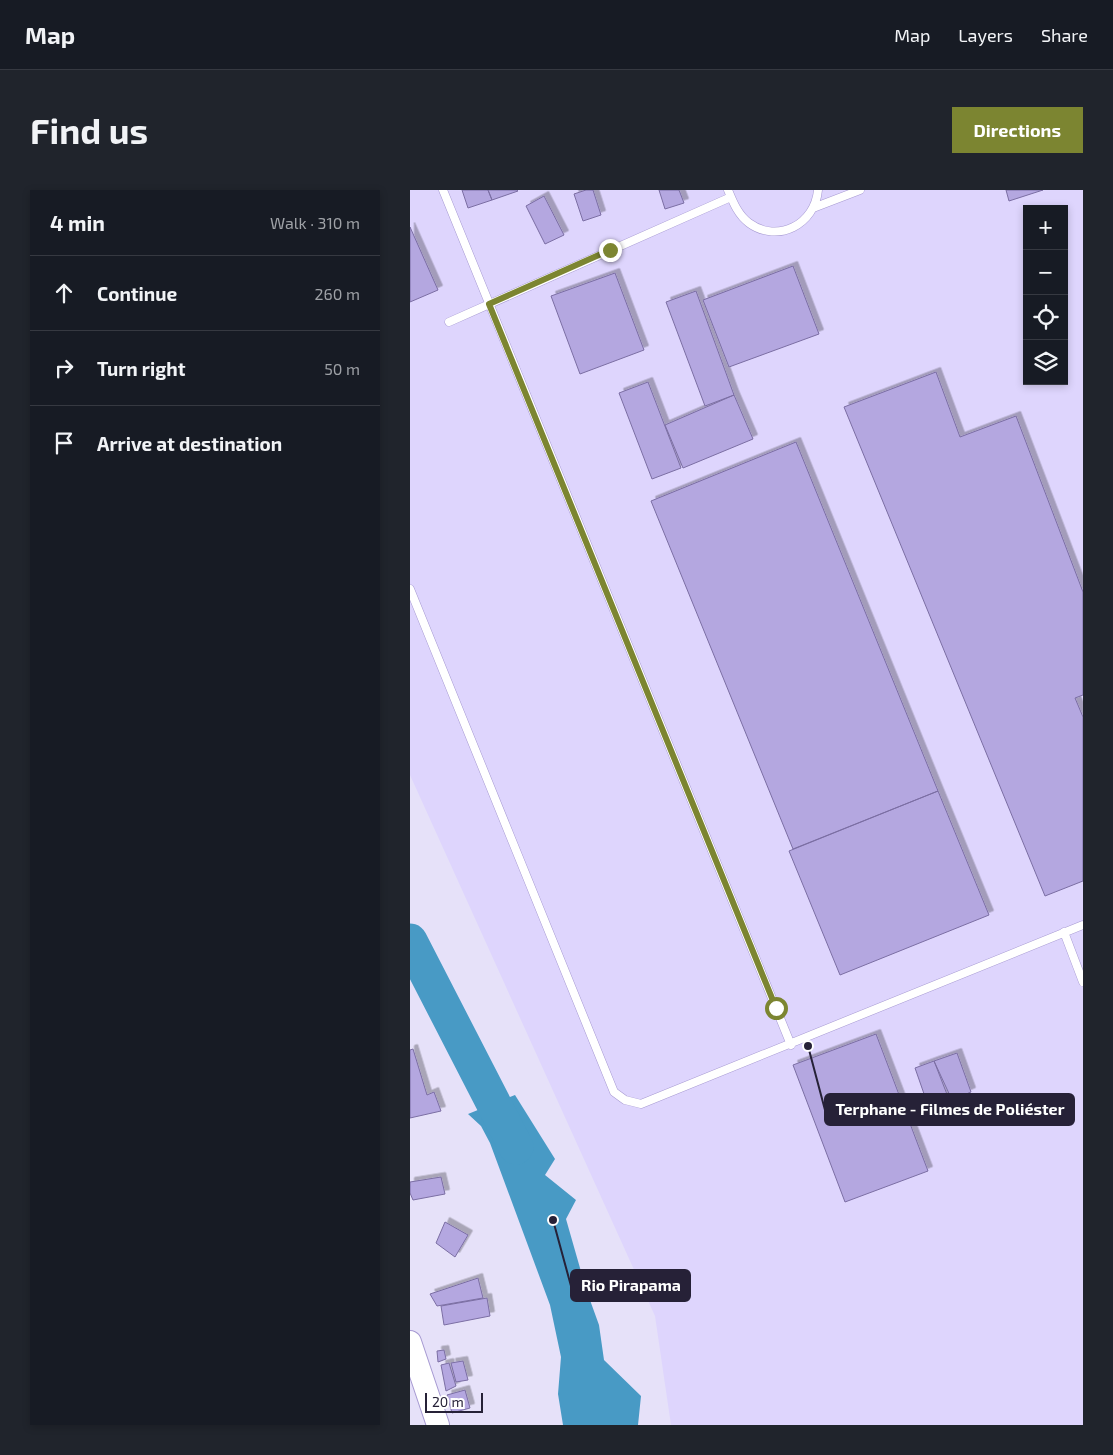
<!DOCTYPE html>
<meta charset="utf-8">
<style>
body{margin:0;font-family:"Exo 2",sans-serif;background:#20242c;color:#f1f3f6}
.controls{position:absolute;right:15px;top:15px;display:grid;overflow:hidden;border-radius:0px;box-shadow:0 2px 8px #0003}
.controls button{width:45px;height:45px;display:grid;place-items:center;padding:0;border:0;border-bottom:1px solid #363941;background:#171b24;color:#f1f3f6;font:25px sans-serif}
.scale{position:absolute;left:15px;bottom:12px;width:58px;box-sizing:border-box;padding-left:5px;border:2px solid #262137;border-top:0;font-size:14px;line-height:18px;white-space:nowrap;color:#262137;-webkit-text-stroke:4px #fff;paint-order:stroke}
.stop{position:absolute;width:15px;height:15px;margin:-11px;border:4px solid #7c8531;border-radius:50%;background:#fff}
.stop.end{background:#7c8531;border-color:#fff;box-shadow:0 1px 5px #0008}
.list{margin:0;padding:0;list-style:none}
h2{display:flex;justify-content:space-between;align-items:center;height:65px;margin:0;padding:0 20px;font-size:21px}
h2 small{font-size:16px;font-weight:400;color:#9ea1a6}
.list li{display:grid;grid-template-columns:32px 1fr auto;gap:15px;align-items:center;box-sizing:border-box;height:75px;padding:0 20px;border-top:1px solid #363941}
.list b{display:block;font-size:19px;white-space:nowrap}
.list em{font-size:16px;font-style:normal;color:#9ea1a6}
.icon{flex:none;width:28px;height:28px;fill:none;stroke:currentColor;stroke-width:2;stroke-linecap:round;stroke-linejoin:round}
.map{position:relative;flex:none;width:673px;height:1235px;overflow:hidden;border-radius:0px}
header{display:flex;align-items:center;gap:30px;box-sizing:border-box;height:70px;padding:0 25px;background:#171b24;border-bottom:1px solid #363941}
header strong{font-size:24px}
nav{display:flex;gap:28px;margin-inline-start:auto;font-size:18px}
.intro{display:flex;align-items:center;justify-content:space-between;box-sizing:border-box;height:120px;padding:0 30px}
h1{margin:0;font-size:35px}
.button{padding:12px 22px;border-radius:0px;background:#7c8531;color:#fff;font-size:18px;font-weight:700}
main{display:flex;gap:30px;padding:0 30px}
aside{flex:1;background:#171b24;border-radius:0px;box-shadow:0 2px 8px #0003}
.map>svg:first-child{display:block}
</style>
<header>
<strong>Map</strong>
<nav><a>Map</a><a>Layers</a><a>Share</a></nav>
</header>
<div class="intro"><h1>Find us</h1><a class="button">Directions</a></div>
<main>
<aside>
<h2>4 min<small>Walk · 310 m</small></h2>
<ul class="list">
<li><svg class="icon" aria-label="ahead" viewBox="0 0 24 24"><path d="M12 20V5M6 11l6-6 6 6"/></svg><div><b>Continue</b></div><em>260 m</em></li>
<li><svg class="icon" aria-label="right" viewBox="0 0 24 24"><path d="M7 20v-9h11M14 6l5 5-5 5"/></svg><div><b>Turn right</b></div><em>50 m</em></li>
<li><svg class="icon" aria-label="arrive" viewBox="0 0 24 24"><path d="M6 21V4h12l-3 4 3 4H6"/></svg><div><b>Arrive at destination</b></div></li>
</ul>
</aside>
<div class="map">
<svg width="673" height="1235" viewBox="0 0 673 1235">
<defs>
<filter id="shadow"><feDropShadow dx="4.5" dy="-4.5" stdDeviation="0" flood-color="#0004"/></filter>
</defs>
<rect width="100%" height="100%" fill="#e6e1f9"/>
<!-- built -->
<path fill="#ded5fd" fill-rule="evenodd" d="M0,0H673V1235H261L245,1126L0,585ZM617,19H654V191H617Z"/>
<!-- water -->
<path fill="#489ac5" d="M105,905L145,969L135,985L166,1010L156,1029L176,1099L189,1135L194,1170L231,1206L228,1235H153L148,1204L151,1167L140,1115L80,953L71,936L58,924Z"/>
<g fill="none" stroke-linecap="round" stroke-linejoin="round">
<!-- river -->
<path stroke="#489ac5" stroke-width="35" d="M0,751L106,957"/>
</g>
<!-- building -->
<path fill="#b4a7e0" stroke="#7b6ea3" filter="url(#shadow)" d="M52,0H78L82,10L58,18Z
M78,0H107L108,1L82,10Z
M176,0H183L191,25L173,31L164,4Z
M249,0H269L274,13L255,19Z
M596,0H633L599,11Z
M134,6L154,45L135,54L116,16Z
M0,37L28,100L0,112Z
M383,76L409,144L319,177L293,110Z
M205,83L234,160L170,184L141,106Z
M286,101L324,205L295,216L256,112Z
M526,182L550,247L606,226L673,402V505L665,508L673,527V691L635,706L434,217Z
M238,192L271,278L242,289L209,203Z
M324,205L343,249L273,278L255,235Z
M386,252L528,601L383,659L241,311Z
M528,601L579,725L430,785L379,661Z
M466,844L518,981L435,1012L383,875Z
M3,859L17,905L24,902L31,921L0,928V860Z
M547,863L561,902L542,910L524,871Z
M524,871L540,912L520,921L505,878Z
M31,987L35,1004L3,1010L0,1003V992Z
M35,1032L58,1045L45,1067L26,1053Z
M68,1088L73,1108L27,1116L20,1104Z
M77,1108L80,1126L34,1135L31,1116Z
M34,1160L36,1169L28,1172L27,1161Z
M53,1171L58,1190L46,1192L41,1173Z
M39,1173L46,1196L36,1201L31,1175Z
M55,1200L60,1218L42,1223L37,1205Z"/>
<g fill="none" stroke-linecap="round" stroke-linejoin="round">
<defs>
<path id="service" d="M33,0L381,855
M318,0C323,12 328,25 339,33C368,54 405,34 408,0
M403,18L450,0
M39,132L321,7
M0,399L204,902L215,910L231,914L673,735
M654,742L673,792"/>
<path id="secondary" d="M0,1152L28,1235"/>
</defs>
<!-- service casing -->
<use href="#service" stroke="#a79ad2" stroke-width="9"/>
<!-- secondary casing -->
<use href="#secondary" stroke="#a79ad2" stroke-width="24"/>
<!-- service -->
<use href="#service" stroke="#fff" stroke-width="8"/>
<!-- secondary -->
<use href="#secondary" stroke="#fff" stroke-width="22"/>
</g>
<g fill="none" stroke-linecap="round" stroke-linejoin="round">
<!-- route -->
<path stroke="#7c8531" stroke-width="6" d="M200,60L79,114L366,818"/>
</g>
<!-- callouts -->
<path fill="none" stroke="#262137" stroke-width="2" d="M398 856L415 920M143 1030L161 1096"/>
<g fill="#262137" stroke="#fff" stroke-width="2">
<circle cx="398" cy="856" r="5"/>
<circle cx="143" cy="1030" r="5"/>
</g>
<g fill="#262137" stroke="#262137" stroke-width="2">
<rect x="415" y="904" width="249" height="31" rx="5"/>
<rect x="161" y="1080" width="119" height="31" rx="5"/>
</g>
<g font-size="16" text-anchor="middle" font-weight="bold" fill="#fff">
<text x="540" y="925">Terphane - Filmes de Poliéster</text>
<text x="221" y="1101">Rio Pirapama</text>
</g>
</svg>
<div class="controls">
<button>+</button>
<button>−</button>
<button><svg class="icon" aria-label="locate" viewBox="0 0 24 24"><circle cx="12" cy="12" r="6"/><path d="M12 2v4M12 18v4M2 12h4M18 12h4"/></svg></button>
<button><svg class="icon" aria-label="layers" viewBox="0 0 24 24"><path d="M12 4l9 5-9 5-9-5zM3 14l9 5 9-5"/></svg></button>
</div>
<div class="scale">20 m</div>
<div class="stop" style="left:366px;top:818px"></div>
<div class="stop end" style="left:200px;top:60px"></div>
</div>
</main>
